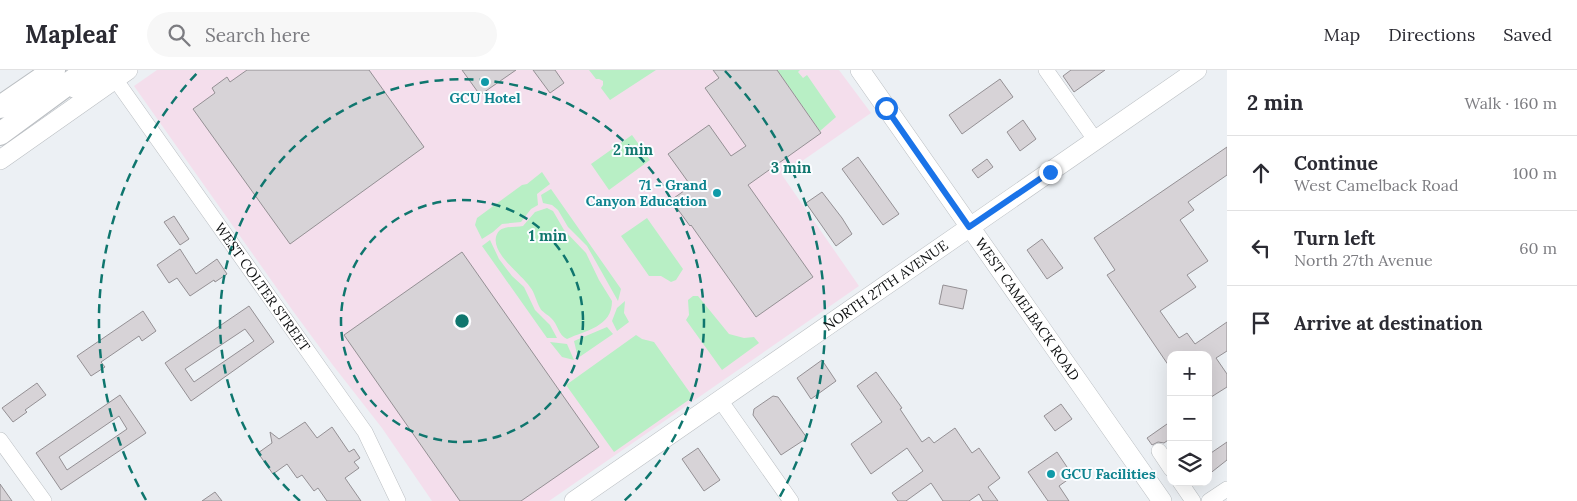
<!DOCTYPE html>
<meta charset="utf-8">
<style>
body{margin:0;font-family:Lora,serif;background:#f7f7f7;color:#2b2b33}
.controls{position:absolute;right:15px;bottom:15px;display:grid;overflow:hidden;border-radius:10px;box-shadow:0 5px 20px #0002}
.controls button{width:45px;height:45px;display:grid;place-items:center;padding:0;border:0;border-bottom:1px solid #e1e1e2;background:#fff;color:#2b2b33;font:25px sans-serif}
.stop{position:absolute;width:15px;height:15px;margin:-11px;border:4px solid #1a73e8;border-radius:50%;background:#fff}
.stop.end{background:#1a73e8;border-color:#fff;box-shadow:0 1px 5px #0008}
.list{margin:0;padding:0;list-style:none}
h2{display:flex;justify-content:space-between;align-items:center;height:65px;margin:0;padding:0 20px;font-size:21px}
h2 small{font-size:16px;font-weight:400;color:#7c7c81}
.list li{display:grid;grid-template-columns:32px 1fr auto;gap:15px;align-items:center;box-sizing:border-box;height:75px;padding:0 20px;border-top:1px solid #e1e1e2}
.list b{display:block;font-size:19px;white-space:nowrap}
.list p{margin:0;font-size:16px;white-space:nowrap;color:#7c7c81}
.list em{font-size:16px;font-style:normal;color:#7c7c81}
.icon{flex:none;width:28px;height:28px;fill:none;stroke:currentColor;stroke-width:2;stroke-linecap:round;stroke-linejoin:round}
.map{position:relative;flex:none;width:1227px;height:431px;overflow:hidden}
header{display:flex;align-items:center;gap:30px;box-sizing:border-box;height:70px;padding:0 25px;background:#fff;border-bottom:1px solid #e1e1e2}
header strong{font-size:24px}
nav{display:flex;gap:28px;margin-inline-start:auto;font-size:18px}
.search{width:350px;height:45px;background:#f7f7f7;display:flex;align-items:center;gap:12px;box-sizing:border-box;padding:0 18px;border-radius:28px;color:#7c7c81;font-size:19px}
main{display:flex}
aside{flex:1;background:#fff}
.map>svg:first-child{display:block}
</style>
<header>
<strong>Mapleaf</strong>
<div class="search"><svg class="icon" aria-label="search" viewBox="0 0 24 24"><circle cx="10" cy="10" r="6"/><path d="M15 15l6 6"/></svg>Search here</div>
<nav><a>Map</a><a>Directions</a><a>Saved</a></nav>
</header>
<main>
<div class="map">
<svg width="1227" height="431" viewBox="0 0 1227 431">
<rect width="100%" height="100%" fill="#ecf0f4"/>
<!-- education -->
<path fill="#f4deec" d="M157,0H839L871,43L782,105L859,216L549,431H432L382,358L332,294L293,241L134,16Z"/>
<!-- green -->
<path fill="#b8efc5" d="M589,0H656L610,30L601,18L603,15V11L599,9H596Z
M777,0H800L798,2L803,8L807,5L836,47L820,61Z
M632,65L650,90L609,120L591,94Z
M542,102L550,114L537,124L538,135L531,139L521,152L502,154L493,162L482,169L475,155L477,148L522,115L527,114Z
M551,119L621,219L618,231L587,176L568,157L558,140L552,135L543,133L541,125Z
M547,138L553,141L564,160L586,183L599,210L612,231C612,257 586,260 567,269C558,265 558,254 551,248C547,244 542,242 540,238C536,231 535,223 530,217C521,204 492,184 496,167C499,154 514,158 523,156L535,142Z
M647,148L683,199L676,210L671,212L661,206H649L621,166Z
M490,170L499,189L512,206L524,217L535,240L550,255L557,268H547L482,176Z
M693,226H698L729,264L744,268L754,267L759,273L722,300L686,250L689,245L688,230Z
M625,231L624,243L629,252L617,261L612,251L617,238Z
M607,257L613,264L578,288L574,271Z
M636,265L642,269L654,272L693,327L614,382L566,315Z
M550,272L567,274L574,290L562,287Z"/>
<!-- building -->
<path fill="#d7d3d7" stroke="#949094" fill-rule="evenodd" d="M247,0H369L424,77L290,174L193,39L215,23L212,18L227,7L230,12Z
M462,0H516L480,25Z
M533,0H555L564,13L550,23Z
M713,0H777L821,63L748,115L813,207L756,247L691,155L690,156L671,130L691,116L668,84L709,55L731,86L746,76L705,18L719,8Z
M1071,0H1105L1074,22L1063,6Z
M1000,9L1013,27L962,64L949,45Z
M1023,50L1036,69L1020,81L1007,62Z
M1227,77V105L1188,132L1194,140L1180,150L1208,191L1187,205L1196,217L1160,241L1179,268L1187,263L1195,274L1227,252V281L1216,288L1227,304V317L1208,329V285H1171V299L1107,205L1115,200L1094,168Z
M858,87L899,144L883,155L842,99Z
M987,89L993,97L978,108L972,100Z
M822,122L842,148L852,164L836,176L806,133Z
M174,146L189,169L180,175L164,152Z
M1042,169L1063,198L1047,209L1027,180Z
M180,179L196,204L217,189L227,204L215,212L214,210L190,226L177,208L169,213L157,195Z
M462,182L599,377L521,431H460L344,265Z
M943,215L967,220L963,239L939,234Z
M249,236L274,272L191,331L165,293ZM245,259L254,271L194,312L185,299Z
M143,241L156,261L142,271L139,266L101,292L105,297L91,306L77,286Z
M822,290L836,311L811,329L797,308Z
M876,302L902,338L900,339L922,372L929,367L934,373L955,358L972,383L979,378L1000,408L988,417L998,431H983L979,424L969,431H943L931,413L906,431H898L892,423L923,401L907,378L871,404L851,374L882,352L857,316Z
M37,313L46,325L25,340L27,342L13,352L2,338Z
M120,325L146,363L61,420L36,383ZM119,346L127,359L67,400L59,387Z
M773,326L778,327L807,368L781,385L753,345L754,339Z
M1061,334L1072,349L1055,361L1044,346Z
M305,352L317,368L332,357L349,382L354,379L360,388L354,392L359,398L345,408L361,431H327L318,418L314,421L302,405L297,408L287,394L273,404L258,383L272,373L270,362L279,369Z
M1167,354L1171,360V368L1164,373L1158,372L1152,375L1147,368Z
M1227,372V390L1208,405V385Z
M698,378L720,410L704,421L682,389Z
M1057,382L1073,406L1059,416L1069,431H1048L1028,402Z
M0,414L12,431H0Z
M215,422L222,431H202Z"/>
<g fill="none" stroke-linecap="round" stroke-linejoin="round">
<defs>
<g id="minor">
<path d="M1046,0L1096,71"/>
<path id="s1" d="M115,9L365,362L398,431"/>
<path d="M720,330L791,431"/>
<path d="M0,370L44,431"/>
<path d="M1159,381L1171,399"/>
<path d="M1180,412L1193,431"/>
<path d="M1209,431L1227,419"/>
</g>
<g id="major">
<path id="s2" d="M860,0L1162,431"/>
<path d="M0,90L128,0"/>
<path id="s3" d="M574,431L1197,0"/>
</g>
<path id="highway" d="M76,17L106,0
M0,37L54,0
M0,64L87,0"/>
</defs>
<!-- minor casing -->
<use href="#minor" stroke="#bbbfc3" stroke-width="16"/>
<!-- major casing -->
<use href="#major" stroke="#bbbfc3" stroke-width="20"/>
<!-- highway casing -->
<use href="#highway" stroke="#bbbfc3" stroke-width="24"/>
<!-- minor -->
<use href="#minor" stroke="#fff" stroke-width="15"/>
<!-- major -->
<use href="#major" stroke="#fff" stroke-width="19"/>
<!-- highway -->
<use href="#highway" stroke="#fff" stroke-width="22"/>
</g>
<g fill="none" stroke-linecap="round" stroke-linejoin="round">
<!-- route -->
<path stroke="#1a73e8" stroke-width="6" d="M886,38L969,157L1050,102"/>
</g>
<!-- distance rings -->
<g fill="none" stroke="#0f766e" stroke-width="2.5" stroke-dasharray="9 6">
<circle cx="462" cy="251" r="121"/>
<path d="M300 431A242 242 0 1 1 624 431"/>
<path d="M146 430A363 363 0 0 1 199 1M725 1A363 363 0 0 1 778 430"/>
</g>
<!-- markers -->
<g fill="#0f9aa8" stroke="#fbfdff" stroke-width="2">
<circle cx="485" cy="12" r="5"/>
<circle cx="717" cy="123" r="5"/>
<circle cx="1051" cy="404" r="5"/>
</g>
<g text-anchor="middle" stroke-width="4" stroke-linejoin="round" paint-order="stroke">
<!-- culture labels -->
<g font-size="14" font-weight="bold" fill="#0d838f" stroke="#fbfdff">
<text x="485" y="33">GCU Hotel</text>
<text x="707" y="120" text-anchor="end">71 - Grand<tspan x="707" dy="16">Canyon Education</tspan></text>
<text x="1061" y="409" text-anchor="start">GCU Facilities</text>
</g>
<!-- street labels -->
<g font-size="14" fill="#0b0d0e" stroke="#fbfdff">
<text dy="5" stroke="none"><textPath href="#s3" startOffset="379">NORTH 27TH AVENUE</textPath></text>
<text dy="5" stroke="none"><textPath href="#s1" startOffset="255">WEST COLTER STREET</textPath></text>
<text dy="5" stroke="none"><textPath href="#s2" startOffset="292">WEST CAMELBACK ROAD</textPath></text>
</g>
</g>
<circle cx="462" cy="251" r="8" fill="#0f766e" stroke="#fbfdff" stroke-width="2.5"/>
<g font-size="15" text-anchor="middle" font-weight="bold" fill="#0f766e" stroke="#fbfdff" stroke-width="4" stroke-linejoin="round" paint-order="stroke">
<text x="633" y="85">2 min</text>
<text x="791" y="103">3 min</text>
<text x="548" y="171">1 min</text>
</g>
</svg>
<div class="controls">
<button>+</button>
<button>−</button>
<button><svg class="icon" aria-label="layers" viewBox="0 0 24 24"><path d="M12 4l9 5-9 5-9-5zM3 14l9 5 9-5"/></svg></button>
</div>
<div class="stop" style="left:886px;top:38px"></div>
<div class="stop end" style="left:1050px;top:102px"></div>
</div>
<aside>
<h2>2 min<small>Walk · 160 m</small></h2>
<ul class="list">
<li><svg class="icon" aria-label="ahead" viewBox="0 0 24 24"><path d="M12 20V5M6 11l6-6 6 6"/></svg><div><b>Continue</b><p>West Camelback Road</p></div><em>100 m</em></li>
<li><svg class="icon" aria-label="left" viewBox="0 0 24 24"><path d="M17 20v-9H6M10 6l-5 5 5 5"/></svg><div><b>Turn left</b><p>North 27th Avenue</p></div><em>60 m</em></li>
<li><svg class="icon" aria-label="arrive" viewBox="0 0 24 24"><path d="M6 21V4h12l-3 4 3 4H6"/></svg><div><b>Arrive at destination</b></div></li>
</ul>
</aside>
</main>
